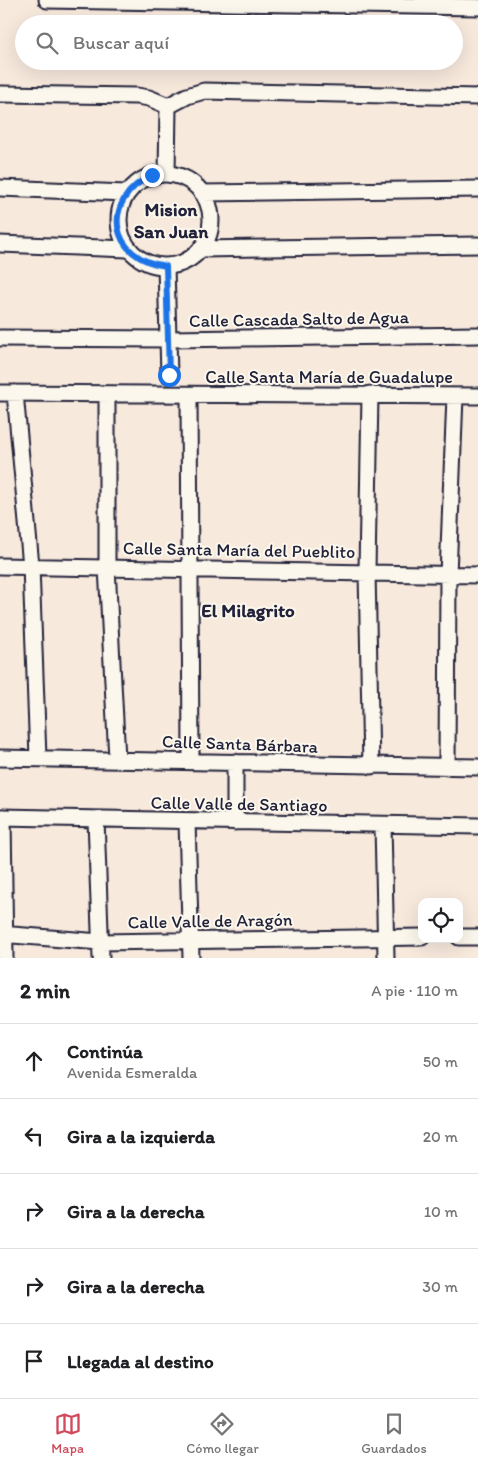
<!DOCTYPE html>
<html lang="es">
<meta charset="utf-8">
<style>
body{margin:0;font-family:Itim,sans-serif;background:#f2f2f2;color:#202124}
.controls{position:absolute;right:15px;bottom:15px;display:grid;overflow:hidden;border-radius:10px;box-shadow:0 5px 20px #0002}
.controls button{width:45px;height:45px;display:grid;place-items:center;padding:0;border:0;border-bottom:1px solid #e0e0e0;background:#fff;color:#202124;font:25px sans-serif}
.stop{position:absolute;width:15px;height:15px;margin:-11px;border:4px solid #1a73e8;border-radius:50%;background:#fff}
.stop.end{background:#1a73e8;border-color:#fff;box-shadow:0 1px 5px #0008}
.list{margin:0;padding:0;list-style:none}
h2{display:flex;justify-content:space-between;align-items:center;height:65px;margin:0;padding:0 20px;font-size:21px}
h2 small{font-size:16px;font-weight:400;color:#757577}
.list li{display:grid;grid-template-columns:32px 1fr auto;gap:15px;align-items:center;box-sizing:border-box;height:75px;padding:0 20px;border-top:1px solid #e0e0e0}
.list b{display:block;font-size:19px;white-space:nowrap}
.list p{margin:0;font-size:16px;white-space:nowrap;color:#757577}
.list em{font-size:16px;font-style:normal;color:#757577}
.icon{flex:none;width:28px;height:28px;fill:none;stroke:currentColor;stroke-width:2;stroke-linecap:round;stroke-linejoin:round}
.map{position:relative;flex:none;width:478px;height:958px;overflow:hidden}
.search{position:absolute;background:#fff;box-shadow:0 5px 20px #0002;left:15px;right:15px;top:15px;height:55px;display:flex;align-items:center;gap:12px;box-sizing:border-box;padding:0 18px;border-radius:28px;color:#757577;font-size:19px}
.sheet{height:440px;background:#fff}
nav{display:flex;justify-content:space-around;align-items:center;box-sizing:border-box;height:70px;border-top:1px solid #e0e0e0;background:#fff;font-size:14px;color:#757577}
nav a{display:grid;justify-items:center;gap:2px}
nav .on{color:#d1495b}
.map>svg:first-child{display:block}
</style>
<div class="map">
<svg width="478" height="958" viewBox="0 0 478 958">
<rect width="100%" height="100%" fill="#f8e9dd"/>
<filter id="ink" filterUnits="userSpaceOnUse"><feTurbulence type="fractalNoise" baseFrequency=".02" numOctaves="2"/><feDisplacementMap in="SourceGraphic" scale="10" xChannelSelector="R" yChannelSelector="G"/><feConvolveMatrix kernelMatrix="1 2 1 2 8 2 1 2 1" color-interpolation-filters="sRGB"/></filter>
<g filter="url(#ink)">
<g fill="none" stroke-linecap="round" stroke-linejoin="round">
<defs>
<path id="minor" d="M47,0L478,7
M0,94L137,96L149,98L168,106L187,96L204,91L478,97
M119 220a46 46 0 1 1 92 0a46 46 0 1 1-92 0Z
M167,174L168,106
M0,188L126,193
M202,193L478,189
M0,244L128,249
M201,249L478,245
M166,266L169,375
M0,338L169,339L478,335
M0,393L478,396
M15,393L31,566L38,758
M107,394V567L117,759
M370,394L367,572L371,766
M189,395L191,760
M0,566L478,575
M0,758L478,767
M235,762V822
M447,767L448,575L455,396
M0,817L478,826
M3,817L5,958
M96,819L101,958
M187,821L191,958
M383,825L386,958
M0,934L100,942L422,937
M459,937H478"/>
</defs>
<!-- minor casing -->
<use href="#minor" stroke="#22223b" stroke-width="19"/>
<!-- minor -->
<use href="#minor" stroke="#fbf7ec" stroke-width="15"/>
</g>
</g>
<g fill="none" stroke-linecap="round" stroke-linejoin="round" filter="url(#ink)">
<!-- route -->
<path stroke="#1a73e8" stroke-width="6" d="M152,175C100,200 109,259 166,266L169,375"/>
</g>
<g text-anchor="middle" stroke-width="4" stroke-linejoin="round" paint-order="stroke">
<!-- street labels -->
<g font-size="18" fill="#22223b" stroke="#fbf7ec">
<text transform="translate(299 319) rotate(-1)" y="6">Calle Cascada Salto de Agua</text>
<text x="329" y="383">Calle Santa María de Guadalupe</text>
<text transform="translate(239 550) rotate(1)" y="6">Calle Santa María del Pueblito</text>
<text transform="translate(240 744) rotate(2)" y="6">Calle Santa Bárbara</text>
<text transform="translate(239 804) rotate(1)" y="6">Calle Valle de Santiago</text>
<text transform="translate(210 921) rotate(-1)" y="6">Calle Valle de Aragón</text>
</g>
<!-- neighbourhood labels -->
<g font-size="19" font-weight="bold" fill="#22223b" stroke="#fbf7ec">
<text x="171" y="216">Mision<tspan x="171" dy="22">San Juan</tspan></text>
<text x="248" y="617">El Milagrito</text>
</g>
</g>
</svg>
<div class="controls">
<button><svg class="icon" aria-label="locate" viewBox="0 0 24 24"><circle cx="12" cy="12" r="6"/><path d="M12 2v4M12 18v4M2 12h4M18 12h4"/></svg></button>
</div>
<div class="stop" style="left:169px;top:375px"></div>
<div class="stop end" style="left:152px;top:175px"></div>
<div class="search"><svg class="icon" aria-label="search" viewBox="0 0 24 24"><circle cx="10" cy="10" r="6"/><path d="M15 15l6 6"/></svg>Buscar aquí</div>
</div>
<section class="sheet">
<h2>2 min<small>A pie · 110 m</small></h2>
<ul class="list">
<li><svg class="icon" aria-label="ahead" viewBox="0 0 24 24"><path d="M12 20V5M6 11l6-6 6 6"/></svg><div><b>Continúa</b><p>Avenida Esmeralda</p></div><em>50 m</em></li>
<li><svg class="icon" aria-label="left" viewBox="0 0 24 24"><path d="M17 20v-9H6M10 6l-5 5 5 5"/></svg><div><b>Gira a la izquierda</b></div><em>20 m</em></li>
<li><svg class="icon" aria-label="right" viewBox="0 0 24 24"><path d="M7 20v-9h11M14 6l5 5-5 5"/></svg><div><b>Gira a la derecha</b></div><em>10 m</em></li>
<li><svg class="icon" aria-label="right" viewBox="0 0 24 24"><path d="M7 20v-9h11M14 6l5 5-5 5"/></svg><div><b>Gira a la derecha</b></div><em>30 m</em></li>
<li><svg class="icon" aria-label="arrive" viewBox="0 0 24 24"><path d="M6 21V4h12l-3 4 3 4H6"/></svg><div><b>Llegada al destino</b></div></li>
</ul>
</section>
<nav>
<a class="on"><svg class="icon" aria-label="map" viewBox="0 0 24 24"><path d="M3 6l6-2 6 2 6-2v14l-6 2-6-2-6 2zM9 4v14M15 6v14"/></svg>Mapa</a>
<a><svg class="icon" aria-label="directions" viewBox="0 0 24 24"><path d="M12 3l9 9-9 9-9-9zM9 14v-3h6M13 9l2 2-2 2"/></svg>Cómo llegar</a>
<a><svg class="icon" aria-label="saved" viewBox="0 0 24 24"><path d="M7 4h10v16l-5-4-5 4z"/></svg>Guardados</a>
</nav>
